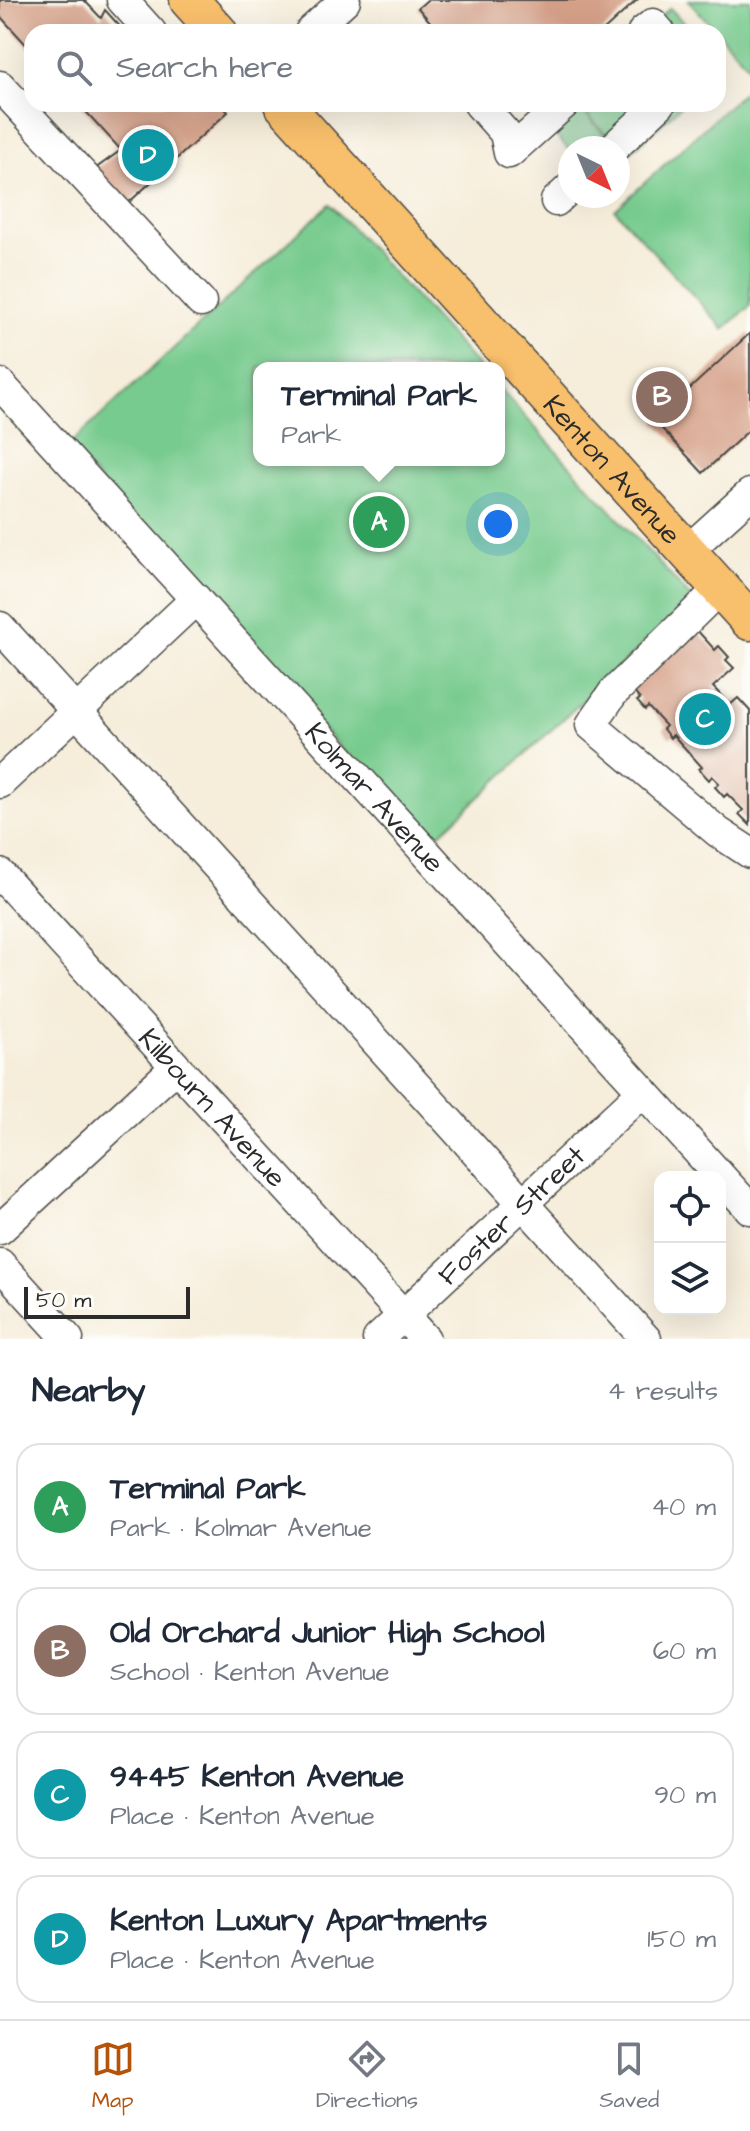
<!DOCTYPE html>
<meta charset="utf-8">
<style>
body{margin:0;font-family:"Architects Daughter",sans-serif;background:#f2f2f3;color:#1f2937}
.controls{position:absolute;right:24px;bottom:24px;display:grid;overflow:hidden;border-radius:16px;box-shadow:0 8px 32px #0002}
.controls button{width:72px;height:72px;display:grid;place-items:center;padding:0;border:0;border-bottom:2px solid #e0e1e3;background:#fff;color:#1f2937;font:40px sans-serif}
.compass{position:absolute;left:558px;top:136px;width:72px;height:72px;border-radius:50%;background:#fff;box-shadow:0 8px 32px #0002;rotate:137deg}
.scale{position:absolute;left:24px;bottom:20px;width:166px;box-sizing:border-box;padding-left:8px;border:4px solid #2b2b2b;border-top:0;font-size:22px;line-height:28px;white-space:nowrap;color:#2b2b2b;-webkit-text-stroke:6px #fdfcf7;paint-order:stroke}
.you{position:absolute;left:498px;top:524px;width:28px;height:28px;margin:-20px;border:6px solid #fff;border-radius:50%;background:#1a73e8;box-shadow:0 0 0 12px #1a73e833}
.badge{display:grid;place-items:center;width:52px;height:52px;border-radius:50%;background:#b45309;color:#fff;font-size:26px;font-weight:700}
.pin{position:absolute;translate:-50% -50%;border:4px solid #fff;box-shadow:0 2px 8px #0006}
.popup{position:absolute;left:253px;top:362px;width:252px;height:104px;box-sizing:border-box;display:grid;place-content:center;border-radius:16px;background:#fff;filter:drop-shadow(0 2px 6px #0005);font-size:26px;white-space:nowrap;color:#747a83}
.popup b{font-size:30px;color:#1f2937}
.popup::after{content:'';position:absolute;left:50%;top:100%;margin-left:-16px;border:16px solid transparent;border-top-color:#fff}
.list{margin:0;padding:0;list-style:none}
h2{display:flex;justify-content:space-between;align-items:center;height:104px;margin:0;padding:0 32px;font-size:34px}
h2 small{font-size:26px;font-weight:400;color:#747a83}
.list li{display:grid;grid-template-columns:52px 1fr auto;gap:24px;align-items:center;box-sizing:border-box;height:128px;margin:0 16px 16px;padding:0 16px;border:2px solid #e0e1e3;border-radius:24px}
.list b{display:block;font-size:30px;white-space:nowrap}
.list p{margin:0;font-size:26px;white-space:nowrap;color:#747a83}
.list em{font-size:26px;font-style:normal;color:#747a83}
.icon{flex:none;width:44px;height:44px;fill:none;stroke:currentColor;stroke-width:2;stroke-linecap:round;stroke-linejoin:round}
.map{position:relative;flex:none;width:750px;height:1339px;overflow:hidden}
.search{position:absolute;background:#fff;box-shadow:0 8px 32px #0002;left:24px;right:24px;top:24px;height:88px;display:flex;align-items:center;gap:20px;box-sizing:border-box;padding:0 28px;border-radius:24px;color:#747a83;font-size:30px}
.sheet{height:680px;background:#fff}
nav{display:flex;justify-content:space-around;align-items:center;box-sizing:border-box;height:112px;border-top:2px solid #e0e1e3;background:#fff;font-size:22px;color:#747a83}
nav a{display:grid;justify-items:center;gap:4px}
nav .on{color:#b45309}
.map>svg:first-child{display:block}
</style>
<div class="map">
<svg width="750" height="1339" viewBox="0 0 750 1339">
<rect width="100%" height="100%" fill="#fdfcf7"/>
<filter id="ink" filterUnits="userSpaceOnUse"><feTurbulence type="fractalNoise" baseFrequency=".0125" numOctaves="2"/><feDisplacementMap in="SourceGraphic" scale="16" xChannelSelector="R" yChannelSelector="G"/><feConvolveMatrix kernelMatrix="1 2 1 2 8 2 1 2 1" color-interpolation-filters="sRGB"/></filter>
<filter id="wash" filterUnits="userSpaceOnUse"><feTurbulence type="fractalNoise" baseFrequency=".006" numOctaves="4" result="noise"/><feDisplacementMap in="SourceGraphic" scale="32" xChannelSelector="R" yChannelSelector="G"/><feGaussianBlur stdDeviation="1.8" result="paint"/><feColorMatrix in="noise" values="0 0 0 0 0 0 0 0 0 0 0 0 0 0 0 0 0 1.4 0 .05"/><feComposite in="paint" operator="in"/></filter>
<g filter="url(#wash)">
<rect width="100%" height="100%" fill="#f6edda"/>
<!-- green -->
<path fill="#77cb8e" stroke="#517b5c" stroke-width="2" d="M688,0H750V68Z
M670,8L692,32H644Z
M750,86V306L724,329L615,210Z
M576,104L617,148H570V151L545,124Z
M578,104H628L632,109L629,104L681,106L626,156Z
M330,204L480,368H259V460H499V388L692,599L428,845L68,446Z"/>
<g id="blocks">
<!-- building -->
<path fill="#d5a088" d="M0,0H84L101,18L105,10L125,32H32V51L0,16Z
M427,0H637L602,32H439L418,8Z
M79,104H221L228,112L127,204L95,169L121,150Z
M750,333V429L703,473L655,421Z
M695,628L715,650L719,646L729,657L726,660L734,668L713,687L730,705L738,698L750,711V825L739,814L743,810L727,794L724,797L715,787L719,783L712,776L709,780L699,769L702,767L673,735L670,738L663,729L666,726L648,707L645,710L637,701L640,699L630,688Z"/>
</g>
</g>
<g filter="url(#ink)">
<use href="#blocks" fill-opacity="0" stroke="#494845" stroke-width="2"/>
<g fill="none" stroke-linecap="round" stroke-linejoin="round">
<defs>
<g id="minor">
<path d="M122,0L151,32"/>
<path d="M310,32L345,0"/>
<path d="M643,32L653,24L660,32"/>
<path d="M0,86L201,302"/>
<path d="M479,104L505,133L509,153L564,104"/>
<path d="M613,148L660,104"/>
<path d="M556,201L570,188"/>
<path id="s1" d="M0,384L750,1209"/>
<path d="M687,551L750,494"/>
<path d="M720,588L613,693L591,725L718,832L750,853"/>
<path d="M0,627L646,1339"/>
<path d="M0,783L196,599"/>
<path id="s2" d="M0,874L425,1339"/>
<path d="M0,1229L176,1067"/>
<path d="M0,1264L68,1339"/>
<path id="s3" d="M378,1339L643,1091"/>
</g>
<g id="major">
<path d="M189,0L218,32"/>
<path id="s4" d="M283,104L750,621"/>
</g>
</defs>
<!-- minor casing -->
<use href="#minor" stroke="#494845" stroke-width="33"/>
<!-- major casing -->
<use href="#major" stroke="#494845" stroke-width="41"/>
<!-- minor -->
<use href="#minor" stroke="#fff" stroke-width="30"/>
<!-- major -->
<use href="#major" stroke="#f8bf6c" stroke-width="38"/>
</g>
</g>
<g text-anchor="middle" stroke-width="6" stroke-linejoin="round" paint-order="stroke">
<!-- street labels -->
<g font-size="28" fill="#2b2b2b" stroke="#fdfcf7">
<text dy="10" stroke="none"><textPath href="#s4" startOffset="492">Kenton Avenue</textPath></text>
<text dy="10" stroke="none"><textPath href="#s1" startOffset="558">Kolmar Avenue</textPath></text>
<text dy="10" stroke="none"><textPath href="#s2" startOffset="316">Kilbourn Avenue</textPath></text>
<text dy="10" stroke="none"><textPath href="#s3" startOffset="182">Foster Street</textPath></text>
</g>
</g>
</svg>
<div class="controls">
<button><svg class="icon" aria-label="locate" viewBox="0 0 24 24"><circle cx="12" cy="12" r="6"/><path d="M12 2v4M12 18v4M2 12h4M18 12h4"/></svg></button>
<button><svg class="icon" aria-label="layers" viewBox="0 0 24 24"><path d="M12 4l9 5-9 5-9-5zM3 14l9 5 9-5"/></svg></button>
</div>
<svg class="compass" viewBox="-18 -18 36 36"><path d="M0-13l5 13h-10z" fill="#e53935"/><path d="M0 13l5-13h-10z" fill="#747a83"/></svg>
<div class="scale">50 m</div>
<div class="you"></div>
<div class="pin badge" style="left:379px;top:522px;background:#2e9e5b">A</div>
<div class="popup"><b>Terminal Park</b>Park</div>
<div class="pin badge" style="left:662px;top:397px;background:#8d6e63">B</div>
<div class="pin badge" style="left:705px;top:719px;background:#0f9aa8">C</div>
<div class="pin badge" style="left:148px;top:155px;background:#0f9aa8">D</div>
<div class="search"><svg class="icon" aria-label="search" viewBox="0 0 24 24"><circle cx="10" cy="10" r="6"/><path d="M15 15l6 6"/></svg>Search here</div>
</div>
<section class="sheet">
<h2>Nearby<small>4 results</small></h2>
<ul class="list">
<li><span class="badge" style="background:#2e9e5b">A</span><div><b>Terminal Park</b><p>Park · Kolmar Avenue</p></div><em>40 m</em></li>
<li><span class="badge" style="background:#8d6e63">B</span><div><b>Old Orchard Junior High School</b><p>School · Kenton Avenue</p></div><em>60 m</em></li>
<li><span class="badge" style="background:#0f9aa8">C</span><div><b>9445 Kenton Avenue</b><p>Place · Kenton Avenue</p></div><em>90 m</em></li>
<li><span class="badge" style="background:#0f9aa8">D</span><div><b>Kenton Luxury Apartments</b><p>Place · Kenton Avenue</p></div><em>150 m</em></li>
</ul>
</section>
<nav>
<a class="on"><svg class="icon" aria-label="map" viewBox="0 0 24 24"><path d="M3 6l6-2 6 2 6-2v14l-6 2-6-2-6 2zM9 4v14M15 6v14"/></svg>Map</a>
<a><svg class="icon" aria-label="directions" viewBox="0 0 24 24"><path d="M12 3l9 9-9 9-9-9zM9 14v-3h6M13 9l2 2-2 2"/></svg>Directions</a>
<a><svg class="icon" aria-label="saved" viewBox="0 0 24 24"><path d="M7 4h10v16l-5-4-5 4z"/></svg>Saved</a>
</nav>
